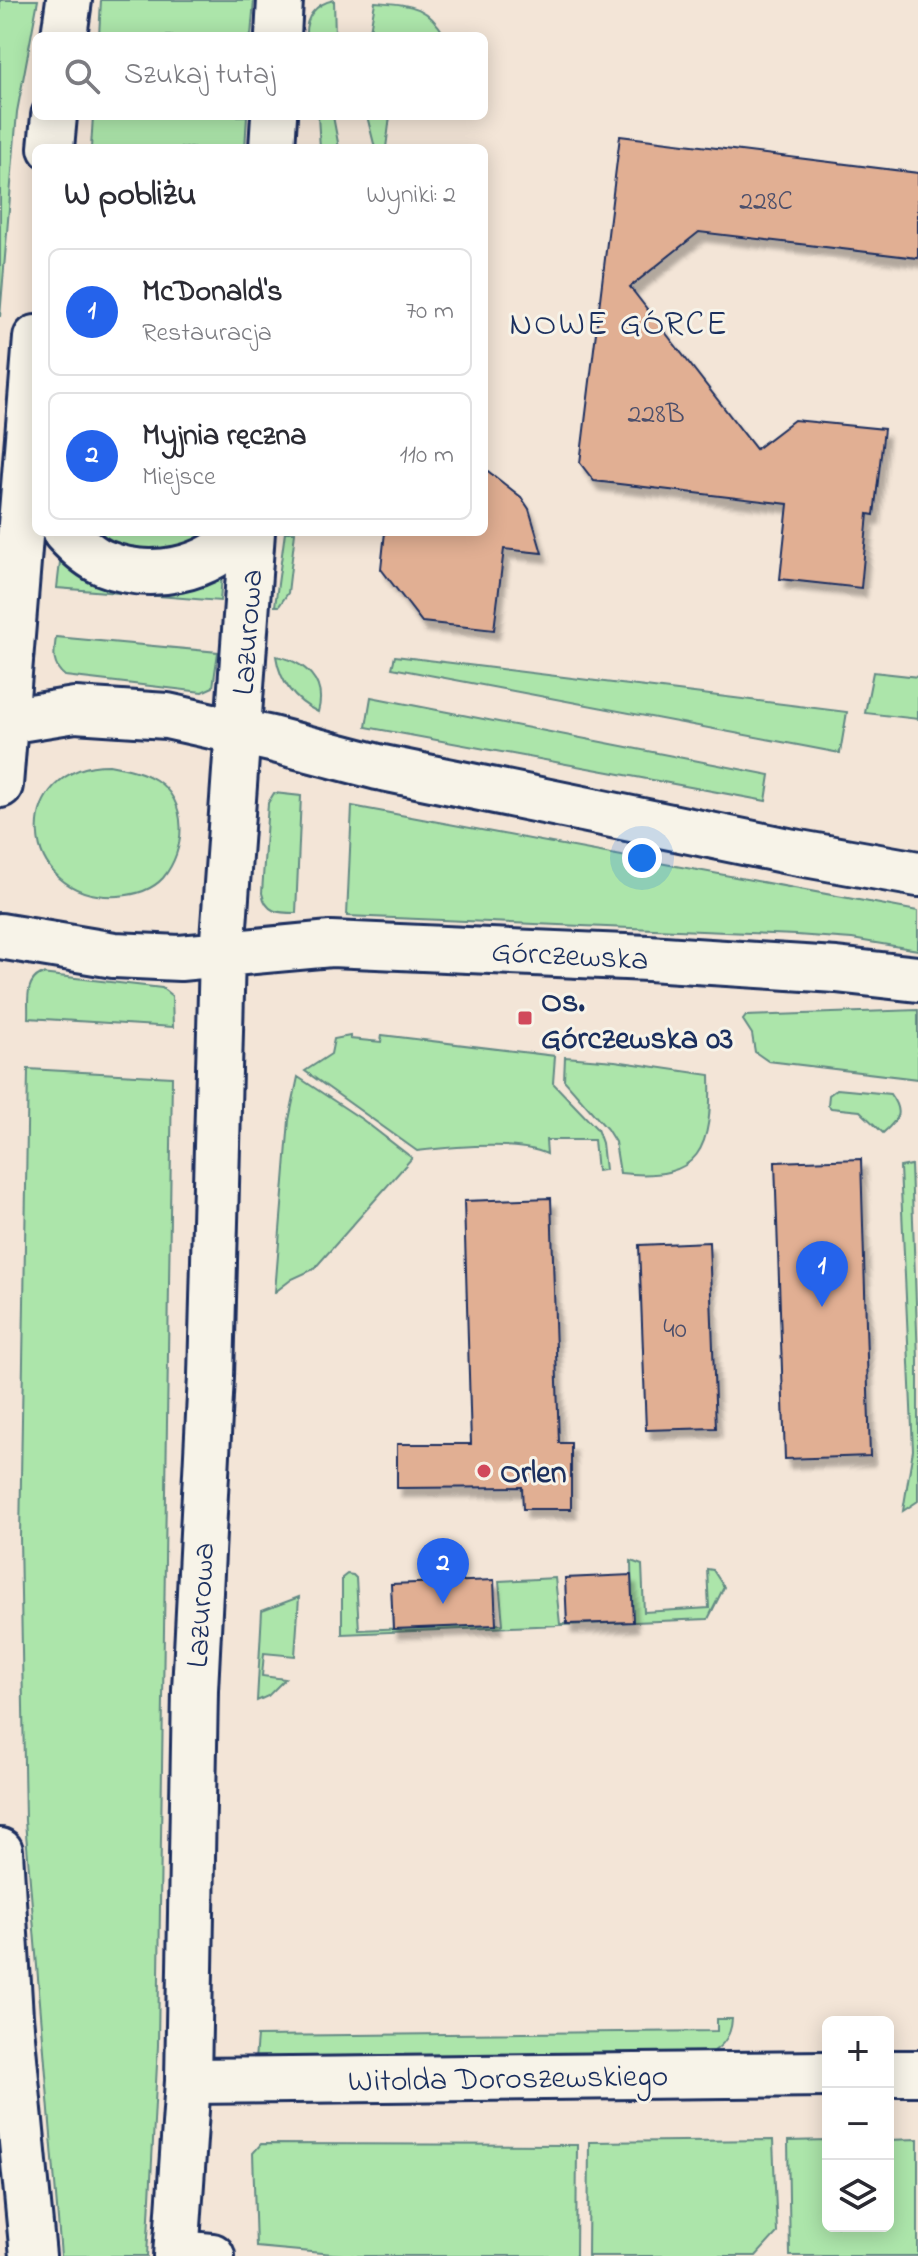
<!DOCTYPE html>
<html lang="pl">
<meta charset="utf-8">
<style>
body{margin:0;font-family:"Indie Flower",sans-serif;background:#f2f2f3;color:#2b2b33}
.controls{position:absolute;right:24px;bottom:24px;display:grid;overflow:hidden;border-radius:12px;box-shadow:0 4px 20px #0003}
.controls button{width:72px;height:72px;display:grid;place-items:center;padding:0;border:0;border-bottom:2px solid #e1e1e2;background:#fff;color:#2b2b33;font:40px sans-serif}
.you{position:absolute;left:642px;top:858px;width:28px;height:28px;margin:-20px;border:6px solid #fff;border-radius:50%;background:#1a73e8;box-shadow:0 0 0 12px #1a73e833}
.badge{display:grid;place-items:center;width:52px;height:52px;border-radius:50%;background:#2563eb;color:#fff;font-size:26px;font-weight:700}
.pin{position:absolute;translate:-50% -66px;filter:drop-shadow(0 2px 4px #0008)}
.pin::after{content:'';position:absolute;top:42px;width:28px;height:24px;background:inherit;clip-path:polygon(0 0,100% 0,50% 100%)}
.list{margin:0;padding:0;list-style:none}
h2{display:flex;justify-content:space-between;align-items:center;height:104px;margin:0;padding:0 32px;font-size:34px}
h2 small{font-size:26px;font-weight:400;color:#7c7c81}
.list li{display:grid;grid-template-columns:52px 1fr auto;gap:24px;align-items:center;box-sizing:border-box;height:128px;margin:0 16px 16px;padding:0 16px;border:2px solid #e1e1e2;border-radius:12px}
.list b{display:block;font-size:30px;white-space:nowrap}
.list p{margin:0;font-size:26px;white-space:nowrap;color:#7c7c81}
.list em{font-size:26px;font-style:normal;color:#7c7c81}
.icon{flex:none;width:44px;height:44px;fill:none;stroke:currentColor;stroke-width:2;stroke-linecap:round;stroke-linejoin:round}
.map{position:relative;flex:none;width:918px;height:2256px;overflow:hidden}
.search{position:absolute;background:#fff;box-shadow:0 4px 20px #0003;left:32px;top:32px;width:456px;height:88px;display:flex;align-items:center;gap:20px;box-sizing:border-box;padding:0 28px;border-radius:12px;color:#7c7c81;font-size:30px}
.panel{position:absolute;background:#fff;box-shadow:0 4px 20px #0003;left:32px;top:144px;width:456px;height:392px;border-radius:12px}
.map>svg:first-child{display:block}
</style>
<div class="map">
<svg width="918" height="2256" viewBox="0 0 918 2256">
<defs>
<filter id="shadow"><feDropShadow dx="5" dy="9" stdDeviation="2" flood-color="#0004"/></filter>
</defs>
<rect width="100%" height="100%" fill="#f3e5d7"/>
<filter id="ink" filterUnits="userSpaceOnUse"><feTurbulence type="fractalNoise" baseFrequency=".0125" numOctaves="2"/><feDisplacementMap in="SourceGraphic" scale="16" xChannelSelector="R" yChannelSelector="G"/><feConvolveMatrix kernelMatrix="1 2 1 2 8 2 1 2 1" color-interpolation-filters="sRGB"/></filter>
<g filter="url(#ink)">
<!-- green -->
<path fill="#ace5aa" stroke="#648a84" stroke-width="2" d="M0,0H38L17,112L0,317Z
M101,0H254L251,36H99Z
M334,0L335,36H306C305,17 315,4 334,0Z
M375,2C409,5 427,4 445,36H374L370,31Z
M93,116H247L245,148H91Z
M318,116H333L339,148H320Z
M367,116H390L386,148H375Z
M88,532H208C186,551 144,555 116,547C106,544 97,537 88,532Z
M285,532H295L288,593L279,606H275Z
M60,562L73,569L222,575L220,601L57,588Z
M56,637L218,652L213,687L202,692L65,676C51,665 54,652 56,637Z
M276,656C305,662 327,681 318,712C295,701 280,682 276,656Z
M395,656L847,712L840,753L392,668Z
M873,672L918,677V719L865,713Z
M371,697L770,775L766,801L366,727Z
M109,765C125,768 142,771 156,780C189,802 186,850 163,878C152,890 134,895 118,896C15,901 10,765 109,765Z
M274,793L301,796L296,913C278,913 266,913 262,893L268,803Z
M352,806L918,911V950L852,939L796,935L347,916Z
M41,974L162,988L172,996L173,1027L28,1018C29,1002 24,982 41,974Z
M918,1010V1079L768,1061L755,1052L752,1034L743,1020L746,1016Z
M382,1035L555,1056L553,1083L597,1129L602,1143L605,1170L597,1171L594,1140H546L547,1154C517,1140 451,1147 417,1151L305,1071L331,1054L334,1039L350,1036V1039L381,1042Z
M565,1057L615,1061L710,1075C712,1148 702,1182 620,1173L615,1142L607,1129L564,1080Z
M28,1069L172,1077L158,2045L147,2256H61L25,1821L20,1537Z
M298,1077L363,1120L412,1158L314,1269L292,1279L275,1292L289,1120Z
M837,1089L890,1094C903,1112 899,1119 883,1133L860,1111L831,1108L828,1105L829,1095Z
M911,1165L918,1359V1501L903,1511L913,1450L900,1167Z
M631,1561L642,1565L644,1612L709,1608L707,1569L713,1570L724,1587L708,1619L342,1634V1578L347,1574L353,1575L356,1578L359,1630L503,1624L499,1581L555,1578L560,1624L632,1622Z
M299,1597L295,1656L264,1653L262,1676L285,1679L268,1696L257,1701L262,1611Z
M717,2019H732C731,2039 720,2050 702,2057L255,2060L257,2036L717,2031Z
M918,2139V2256H790L788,2141L828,2140V2226H888V2140Z
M773,2140L777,2233L756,2256H588L589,2142Z
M261,2144L577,2145L576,2256H355L256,2247L253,2153Z"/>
<!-- building -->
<path fill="#e1af93" stroke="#1b2f5e" stroke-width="2" filter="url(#shadow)" d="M620,136L918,173V258L699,232L630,287L756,449L794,420L884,429L874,515L868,514L861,588L780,579L788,504L594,481L580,463Z
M484,468L521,497L529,509L542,553L504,549L494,630L422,622L381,569L385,532H484Z
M861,1159L870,1456L785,1459L775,1162Z
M551,1198L559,1443H571V1509H523L522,1487L397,1488V1444H471L464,1201Z
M709,1242L716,1428L646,1430L639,1245Z
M631,1575L633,1622L567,1624L565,1578Z
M494,1580L496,1625L393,1629L391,1584Z"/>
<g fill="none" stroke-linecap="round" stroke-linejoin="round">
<defs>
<path id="minor" d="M888,2073H918
M188,2081L828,2074
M177,2253L212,2256"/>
<path id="secondary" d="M64,36L69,0
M278,36L280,0
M51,148L54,116
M272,148L274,116
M65,532C76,544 89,557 104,563C149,581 210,572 240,532
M0,722L75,710L167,716L271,739L378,767L788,851L918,874
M0,785L36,338
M0,936L114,955L180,958L331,944L648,958L836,970L918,979
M0,1851L10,2017L33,2256
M176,2256L188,2081L195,1690L211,1376L222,954L252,532"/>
</defs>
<!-- minor casing -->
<use href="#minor" stroke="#1b2f5e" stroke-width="50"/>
<!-- secondary casing -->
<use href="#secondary" stroke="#1b2f5e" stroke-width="50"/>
<!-- minor -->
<use href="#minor" stroke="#f7f3e8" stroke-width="44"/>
<!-- secondary -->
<use href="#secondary" stroke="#f7f3e8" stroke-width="44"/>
</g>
</g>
<!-- markers -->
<g fill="#d1495b" stroke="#f7f3e8" stroke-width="3">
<rect x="517" y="1010" width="16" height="16" rx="4"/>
<circle cx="484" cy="1471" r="8"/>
</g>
<g text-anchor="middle" stroke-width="6" stroke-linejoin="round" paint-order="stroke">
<!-- number labels -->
<g font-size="28" fill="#4c4f6b">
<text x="766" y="209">228C</text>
<text x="656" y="422">228B</text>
<text x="675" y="1337">40</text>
</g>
<!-- street labels -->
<g font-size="32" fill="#1b2f5e" stroke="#f7f3e8">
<text transform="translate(246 632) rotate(-86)" y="11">Lazurowa</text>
<text transform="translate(570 954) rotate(3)" y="11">Górczewska</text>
<text transform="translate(199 1605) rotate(-87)" y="11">Lazurowa</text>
<text transform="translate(508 2077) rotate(-1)" y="11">Witolda Doroszewskiego</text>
</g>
<!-- poi labels -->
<g font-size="32" font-weight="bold" fill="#1b2f5e" stroke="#f7f3e8" text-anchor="start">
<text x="541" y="1011">Os.<tspan x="541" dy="37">Górczewska 03</tspan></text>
<text x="500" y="1482">Orlen</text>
</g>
<!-- neighbourhood labels -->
<g font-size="34" letter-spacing="2" fill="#1b2f5e" stroke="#f7f3e8">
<text x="619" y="334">NOWE GÓRCE</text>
</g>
</g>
</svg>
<div class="controls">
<button>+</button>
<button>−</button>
<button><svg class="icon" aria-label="layers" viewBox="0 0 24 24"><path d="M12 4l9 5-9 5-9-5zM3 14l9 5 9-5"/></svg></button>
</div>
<div class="you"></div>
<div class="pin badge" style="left:822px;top:1307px">1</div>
<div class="pin badge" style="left:443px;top:1604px">2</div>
<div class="search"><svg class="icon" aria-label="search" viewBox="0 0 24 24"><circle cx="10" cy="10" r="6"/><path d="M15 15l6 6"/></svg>Szukaj tutaj</div>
<section class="panel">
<h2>W pobliżu<small>Wyniki: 2</small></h2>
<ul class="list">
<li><span class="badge">1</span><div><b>McDonald's</b><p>Restauracja</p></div><em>70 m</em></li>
<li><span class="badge">2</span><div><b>Myjnia ręczna</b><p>Miejsce</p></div><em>110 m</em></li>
</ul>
</section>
</div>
